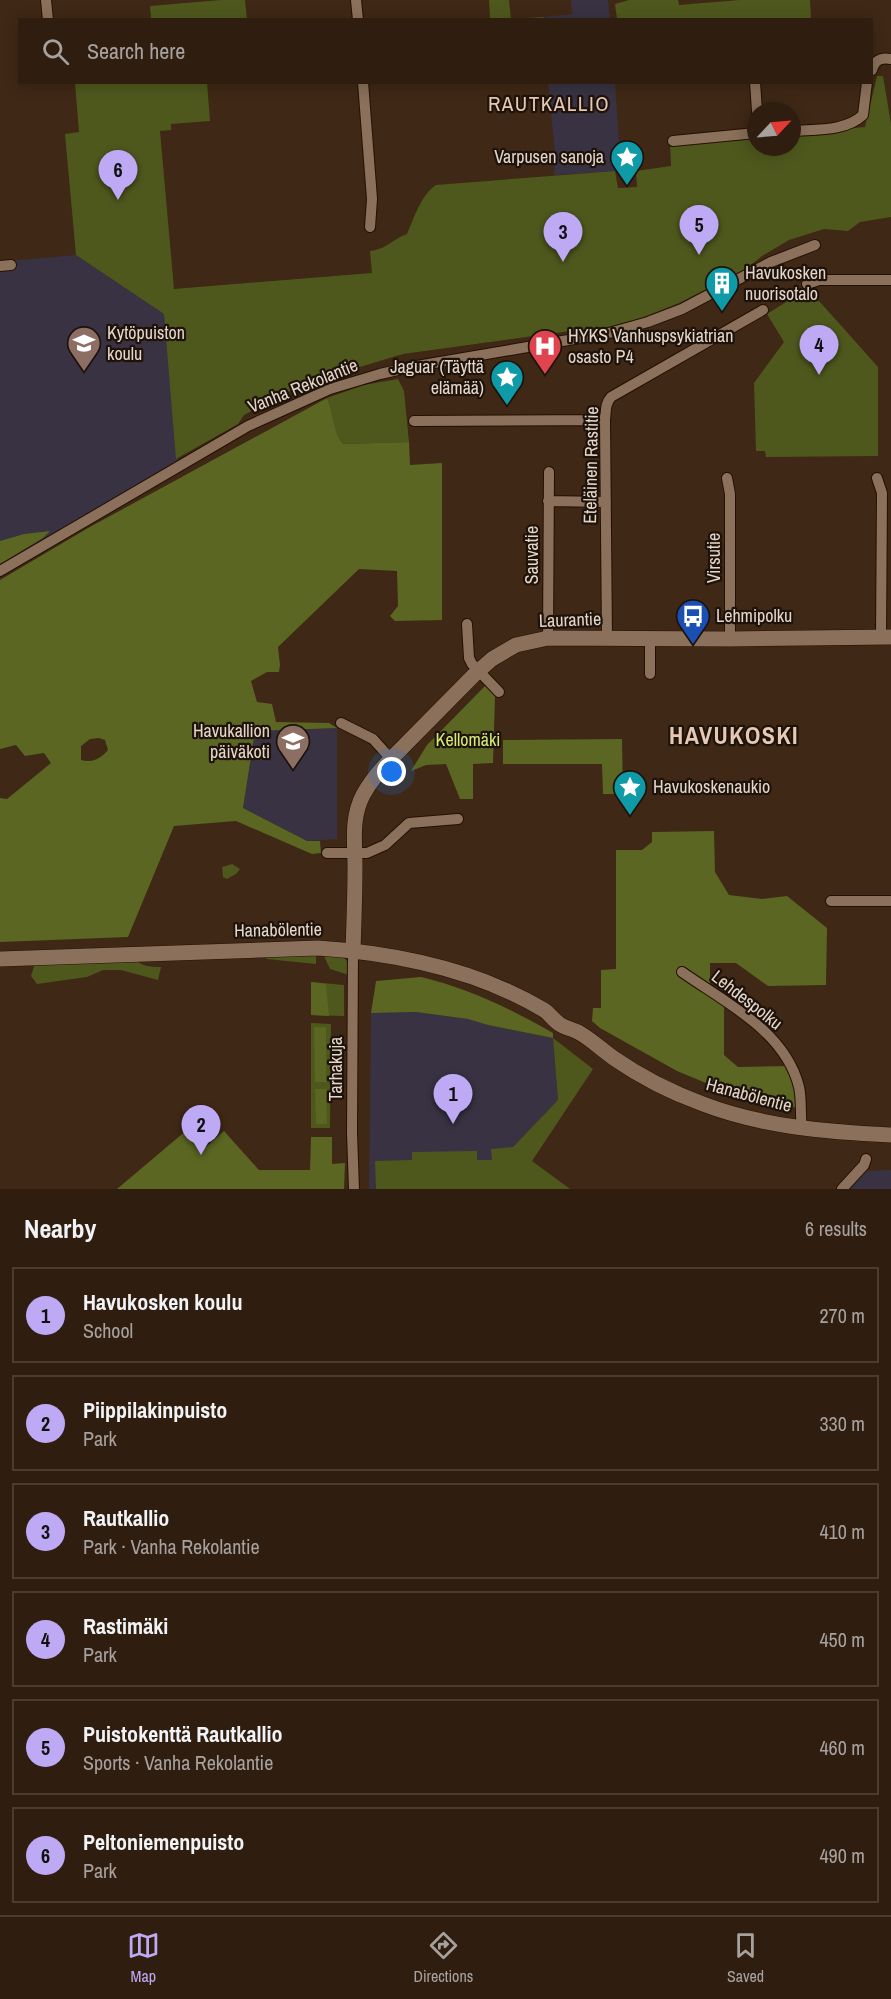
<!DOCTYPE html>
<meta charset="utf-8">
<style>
body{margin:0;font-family:"Archivo Narrow",sans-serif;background:#3b2b1e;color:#f1f3f6}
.compass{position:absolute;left:747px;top:102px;width:54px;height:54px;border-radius:50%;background:#2f1e10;box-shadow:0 3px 15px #0003;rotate:64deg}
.you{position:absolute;left:392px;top:772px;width:21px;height:21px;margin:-15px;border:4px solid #fff;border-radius:50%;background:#1a73e8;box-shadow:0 0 0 9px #1a73e833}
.badge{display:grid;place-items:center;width:39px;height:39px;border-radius:50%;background:#bea9f5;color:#111;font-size:20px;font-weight:700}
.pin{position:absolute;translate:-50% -50px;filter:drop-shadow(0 2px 3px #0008)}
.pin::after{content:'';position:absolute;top:32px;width:21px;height:18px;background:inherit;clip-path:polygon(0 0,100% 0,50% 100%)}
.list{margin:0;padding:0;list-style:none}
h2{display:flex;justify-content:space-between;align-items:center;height:78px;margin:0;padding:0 24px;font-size:26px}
h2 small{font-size:20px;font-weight:400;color:#a7a29f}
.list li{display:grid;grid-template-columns:39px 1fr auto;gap:18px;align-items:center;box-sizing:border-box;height:96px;margin:0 12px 12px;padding:0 12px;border:2px solid #4a3c30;border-radius:0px}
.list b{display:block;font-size:22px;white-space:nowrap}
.list p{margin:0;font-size:20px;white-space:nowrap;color:#a7a29f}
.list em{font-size:20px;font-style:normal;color:#a7a29f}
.icon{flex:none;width:33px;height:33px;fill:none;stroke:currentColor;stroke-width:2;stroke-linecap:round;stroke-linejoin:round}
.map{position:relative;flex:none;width:891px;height:1189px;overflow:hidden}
.search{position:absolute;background:#2f1e10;box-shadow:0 3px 15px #0003;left:18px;right:18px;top:18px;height:66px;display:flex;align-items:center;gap:15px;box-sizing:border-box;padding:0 21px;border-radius:0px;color:#a7a29f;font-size:22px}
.sheet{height:726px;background:#2f1e10}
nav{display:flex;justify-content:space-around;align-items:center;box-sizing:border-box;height:84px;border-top:2px solid #4a3c30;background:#2f1e10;font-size:16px;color:#a7a29f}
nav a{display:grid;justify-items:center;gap:3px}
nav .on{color:#bea9f5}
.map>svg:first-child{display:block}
</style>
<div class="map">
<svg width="891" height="1189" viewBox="0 0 891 1189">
<rect width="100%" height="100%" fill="#3f2815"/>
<!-- education -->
<path fill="#383242" d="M571,0H608L610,19L544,20V17L572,14Z
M548,83H615L619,141L614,150L615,171L554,175L555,153Z
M76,255L164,314L178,464L0,564V270L8,261Z
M337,728V839L307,841L243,808L255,731Z
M416,1012L468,1019L488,1025L553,1038L558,1100L513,1147L512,1189H369L371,1013Z
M891,1170V1189H847L862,1171Z"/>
<!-- green -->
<path fill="#4e581d" d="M221,0H245L247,19H151L150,6Z
M489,0H509L511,19L544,17V19H490Z
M629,0H678L679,5L739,0H810L811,19H617L615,4Z
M877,76H883L891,124V217L860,222L848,231L824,229L789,240L762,256L747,268L679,303L636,320L605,328L563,332L403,354L330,376L317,377L244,415L238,424L176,459L164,314L76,255L65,134L79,132L75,83H207L210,121L171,124V130L160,131L174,289L372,273L370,251C387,249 391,240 407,234C414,218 421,195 436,185L615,171L618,188L637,187L636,171L671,166L670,143L756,136V147H792V133L865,127Z
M802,292L820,302L878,367V456L766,457L765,451H756L754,383L784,342L767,314Z
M398,379L404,391L409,442L343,444C334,434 333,412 327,398L364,385Z
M232,864L240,869L236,874L227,879L223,877L222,867Z
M265,954H316V964L267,959Z
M323,954C341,956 350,954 349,975L330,969Z
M136,959C141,967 152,967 161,967L158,980L121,970H103L87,977L37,984L31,976L35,963Z
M311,982L344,985V1016L311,1015Z
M311,1023L331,1024L330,1128H311Z
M553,1038L593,1069L532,1161L570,1189H376L375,1161L412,1160V1152L477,1151V1160H492L491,1149L513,1147L558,1100Z"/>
<!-- forest -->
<path fill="#5a6622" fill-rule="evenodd" d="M327,398C333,411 334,434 343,444L409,442L410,465L442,463V620L395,621L390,616L398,606L397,571L359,569L278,647L280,665L279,672H267L251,681L257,702L272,704L276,722L329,723L337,728L255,731L243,808L307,841H320L321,853L312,854L236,821L174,826L128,937L0,942V798L7,799L51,763L44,753L25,756L16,745L0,749V580L88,528ZM99,738L105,740L108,750C100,759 93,763 81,760V746L90,739Z
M50,531L43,538L0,564V541L24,534Z
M486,685L495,696L493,763L473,764V799H460L446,764L426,765L411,771L427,745Z
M622,739L623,794H603L602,764H503V740Z
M714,831L715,872L729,895L762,899L787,896L827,928L826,985L768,986L736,963H710V986L724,1004V1055L738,1067L790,1066L798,1108L730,1093L677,1071L600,1028L592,1021L593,1008H601V970L616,969V850H642L652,842V832Z
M421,977C468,988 511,1009 553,1033V1038L488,1025L468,1019L416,1012L371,1013L376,981Z
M311,982L326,984L329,1016L311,1015Z
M314,1027H326V1082H315Z
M315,1089H326L327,1124H316Z
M188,1129L206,1147L224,1131L259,1170H310L311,1137H332V1164L345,1163L344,1189H117Z"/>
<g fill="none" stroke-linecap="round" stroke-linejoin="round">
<defs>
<path id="street" d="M46,0L48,20
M356,0L358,20
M872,70C875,60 881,57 891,59
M363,82L372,199L370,227
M755,82L757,111
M792,131C815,129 845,132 863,115L867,82
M673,141L756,133
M0,266L11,265
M807,284L819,280H891
M414,421L605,420
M727,478L730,494V639
M877,478L882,493L881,637
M548,501L606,502
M0,571L248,426L330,389L380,374L411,367L609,333L648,322L682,309L771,262L815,245
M467,624L469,658L472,664L499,692
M548,638L549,472
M607,638L605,420C606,411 605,404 611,397L763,310
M650,674V639
M341,723L373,739L391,759
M327,853H367L385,845L409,823L458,819
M831,901H891
M353,950L352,1133L354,1189
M682,972C726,1003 785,1031 799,1087C802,1100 800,1115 802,1129
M842,1189L864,1165L866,1159"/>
<path id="secondary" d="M353,950C354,922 355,895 355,867C355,842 351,818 363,795C370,782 381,769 391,759L474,675L492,659L516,645L548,638L730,639L891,637
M0,959L318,948C395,953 477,970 544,1010C550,1014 554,1021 561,1025C566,1028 572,1029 578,1032C591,1039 602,1050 615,1059C641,1077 673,1093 703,1104C763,1127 828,1132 891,1135"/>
</defs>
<!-- street casing -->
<use href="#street" stroke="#251000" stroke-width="12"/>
<!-- secondary casing -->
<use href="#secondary" stroke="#251000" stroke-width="16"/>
<!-- street -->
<use href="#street" stroke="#8b705b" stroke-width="10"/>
<!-- secondary -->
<use href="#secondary" stroke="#8b705b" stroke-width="15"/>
</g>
<!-- icons -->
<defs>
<symbol id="sight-pin" viewBox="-11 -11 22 30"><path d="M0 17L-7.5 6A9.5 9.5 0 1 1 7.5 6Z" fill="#0f9aa8" stroke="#1e130b"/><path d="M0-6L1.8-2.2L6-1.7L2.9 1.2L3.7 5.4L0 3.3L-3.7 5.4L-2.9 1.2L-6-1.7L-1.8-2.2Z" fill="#fff"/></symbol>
<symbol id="building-pin" viewBox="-11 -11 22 30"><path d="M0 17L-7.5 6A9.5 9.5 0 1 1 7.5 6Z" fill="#0f9aa8" stroke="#1e130b"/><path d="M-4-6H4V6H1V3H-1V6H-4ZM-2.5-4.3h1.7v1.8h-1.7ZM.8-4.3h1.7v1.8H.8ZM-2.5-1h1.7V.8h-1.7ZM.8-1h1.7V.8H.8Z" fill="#fff"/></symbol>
<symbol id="school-pin" viewBox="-11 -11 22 30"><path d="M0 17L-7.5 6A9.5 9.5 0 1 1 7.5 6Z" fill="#8d6e63" stroke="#1e130b"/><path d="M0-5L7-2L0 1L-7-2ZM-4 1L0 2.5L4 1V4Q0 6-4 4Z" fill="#fff"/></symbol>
<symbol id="hospital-pin" viewBox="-11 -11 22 30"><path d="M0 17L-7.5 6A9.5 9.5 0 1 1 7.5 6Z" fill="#e0444e" stroke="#1e130b"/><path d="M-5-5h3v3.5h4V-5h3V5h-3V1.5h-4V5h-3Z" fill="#fff"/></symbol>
<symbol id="bus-pin" viewBox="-11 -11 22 30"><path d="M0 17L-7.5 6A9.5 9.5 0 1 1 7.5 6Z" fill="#1a4fb4" stroke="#1e130b"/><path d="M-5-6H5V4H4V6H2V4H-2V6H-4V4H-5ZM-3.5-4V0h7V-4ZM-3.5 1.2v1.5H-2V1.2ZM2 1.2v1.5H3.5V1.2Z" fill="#fff"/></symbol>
</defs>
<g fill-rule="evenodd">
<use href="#sight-pin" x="608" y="138" width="38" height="52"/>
<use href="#building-pin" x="703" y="264" width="38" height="52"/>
<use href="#school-pin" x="65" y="324" width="38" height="52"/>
<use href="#hospital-pin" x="526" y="327" width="38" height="52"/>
<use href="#sight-pin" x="488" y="358" width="38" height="52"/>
<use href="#bus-pin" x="674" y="597" width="38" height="52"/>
<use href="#school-pin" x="274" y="722" width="38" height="52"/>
<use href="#sight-pin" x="611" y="768" width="38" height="52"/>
</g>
<g text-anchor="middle" stroke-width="4.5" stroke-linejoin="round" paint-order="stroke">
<!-- poi labels -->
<g font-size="18" fill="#e5d6ca" stroke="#1e130b" text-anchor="start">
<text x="604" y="163" text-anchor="end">Varpusen sanoja</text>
<text x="745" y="279">Havukosken<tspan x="745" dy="21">nuorisotalo</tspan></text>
<text x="107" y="339">Kytöpuiston<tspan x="107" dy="21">koulu</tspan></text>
<text x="568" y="342">HYKS Vanhuspsykiatrian<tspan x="568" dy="21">osasto P4</tspan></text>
<text x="484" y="373" text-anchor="end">Jaguar (Täyttä<tspan x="484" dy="21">elämää)</tspan></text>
<text x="716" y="622">Lehmipolku</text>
<text x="270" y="737" text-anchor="end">Havukallion<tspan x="270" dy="21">päiväkoti</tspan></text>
<text x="653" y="793">Havukoskenaukio</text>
</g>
<!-- street labels -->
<g font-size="18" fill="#e5d6ca" stroke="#1e130b">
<text transform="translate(303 386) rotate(-22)" y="6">Vanha Rekolantie</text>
<text transform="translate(591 465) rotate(-89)" y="6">Eteläinen Rastitie</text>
<text transform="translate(532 555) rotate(-90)" y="6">Sauvatie</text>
<text transform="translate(714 558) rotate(-90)" y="6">Virsutie</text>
<text transform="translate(570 620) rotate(-2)" y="6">Laurantie</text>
<text transform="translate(278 930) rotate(-1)" y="6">Hanabölentie</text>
<text transform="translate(747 1000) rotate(38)" y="6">Lehdespolku</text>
<text transform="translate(336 1069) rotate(-90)" y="6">Tarhakuja</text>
<text transform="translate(749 1095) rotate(15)" y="6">Hanabölentie</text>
</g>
<!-- park labels -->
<g font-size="18" fill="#d5eb75" stroke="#1e130b">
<text x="468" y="746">Kellomäki</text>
</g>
<!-- quarter labels -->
<g font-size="21" letter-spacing="1.5" fill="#e7c8b2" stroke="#1e130b">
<text x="549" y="111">RAUTKALLIO</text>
</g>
<!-- district labels -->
<g font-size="24" font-weight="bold" letter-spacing="1.5" fill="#e7c8b2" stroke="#1e130b">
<text x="734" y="744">HAVUKOSKI</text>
</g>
</g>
</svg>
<svg class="compass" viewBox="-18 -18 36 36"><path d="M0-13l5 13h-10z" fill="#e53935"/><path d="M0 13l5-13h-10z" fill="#a7a29f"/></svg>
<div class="you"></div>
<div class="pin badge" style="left:453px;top:1124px">1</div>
<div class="pin badge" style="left:201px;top:1155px">2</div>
<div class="pin badge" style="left:563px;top:262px">3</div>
<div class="pin badge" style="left:819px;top:375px">4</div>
<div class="pin badge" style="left:699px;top:255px">5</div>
<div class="pin badge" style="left:118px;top:200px">6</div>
<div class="search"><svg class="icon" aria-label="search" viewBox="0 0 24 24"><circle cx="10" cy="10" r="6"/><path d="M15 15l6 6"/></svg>Search here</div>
</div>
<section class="sheet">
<h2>Nearby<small>6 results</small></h2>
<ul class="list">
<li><span class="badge">1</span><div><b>Havukosken koulu</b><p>School</p></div><em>270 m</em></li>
<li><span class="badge">2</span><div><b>Piippilakinpuisto</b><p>Park</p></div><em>330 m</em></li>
<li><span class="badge">3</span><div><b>Rautkallio</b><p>Park · Vanha Rekolantie</p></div><em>410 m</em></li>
<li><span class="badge">4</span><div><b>Rastimäki</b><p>Park</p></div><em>450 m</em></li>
<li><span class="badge">5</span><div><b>Puistokenttä Rautkallio</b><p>Sports · Vanha Rekolantie</p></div><em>460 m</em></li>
<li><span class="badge">6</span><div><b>Peltoniemenpuisto</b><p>Park</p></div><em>490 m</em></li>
</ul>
</section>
<nav>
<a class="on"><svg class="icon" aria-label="map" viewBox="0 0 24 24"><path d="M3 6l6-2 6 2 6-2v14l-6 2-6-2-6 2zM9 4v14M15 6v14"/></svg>Map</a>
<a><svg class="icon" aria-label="directions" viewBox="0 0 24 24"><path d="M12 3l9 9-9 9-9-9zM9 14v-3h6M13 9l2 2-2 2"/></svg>Directions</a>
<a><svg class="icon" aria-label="saved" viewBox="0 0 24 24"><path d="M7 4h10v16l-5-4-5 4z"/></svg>Saved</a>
</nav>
